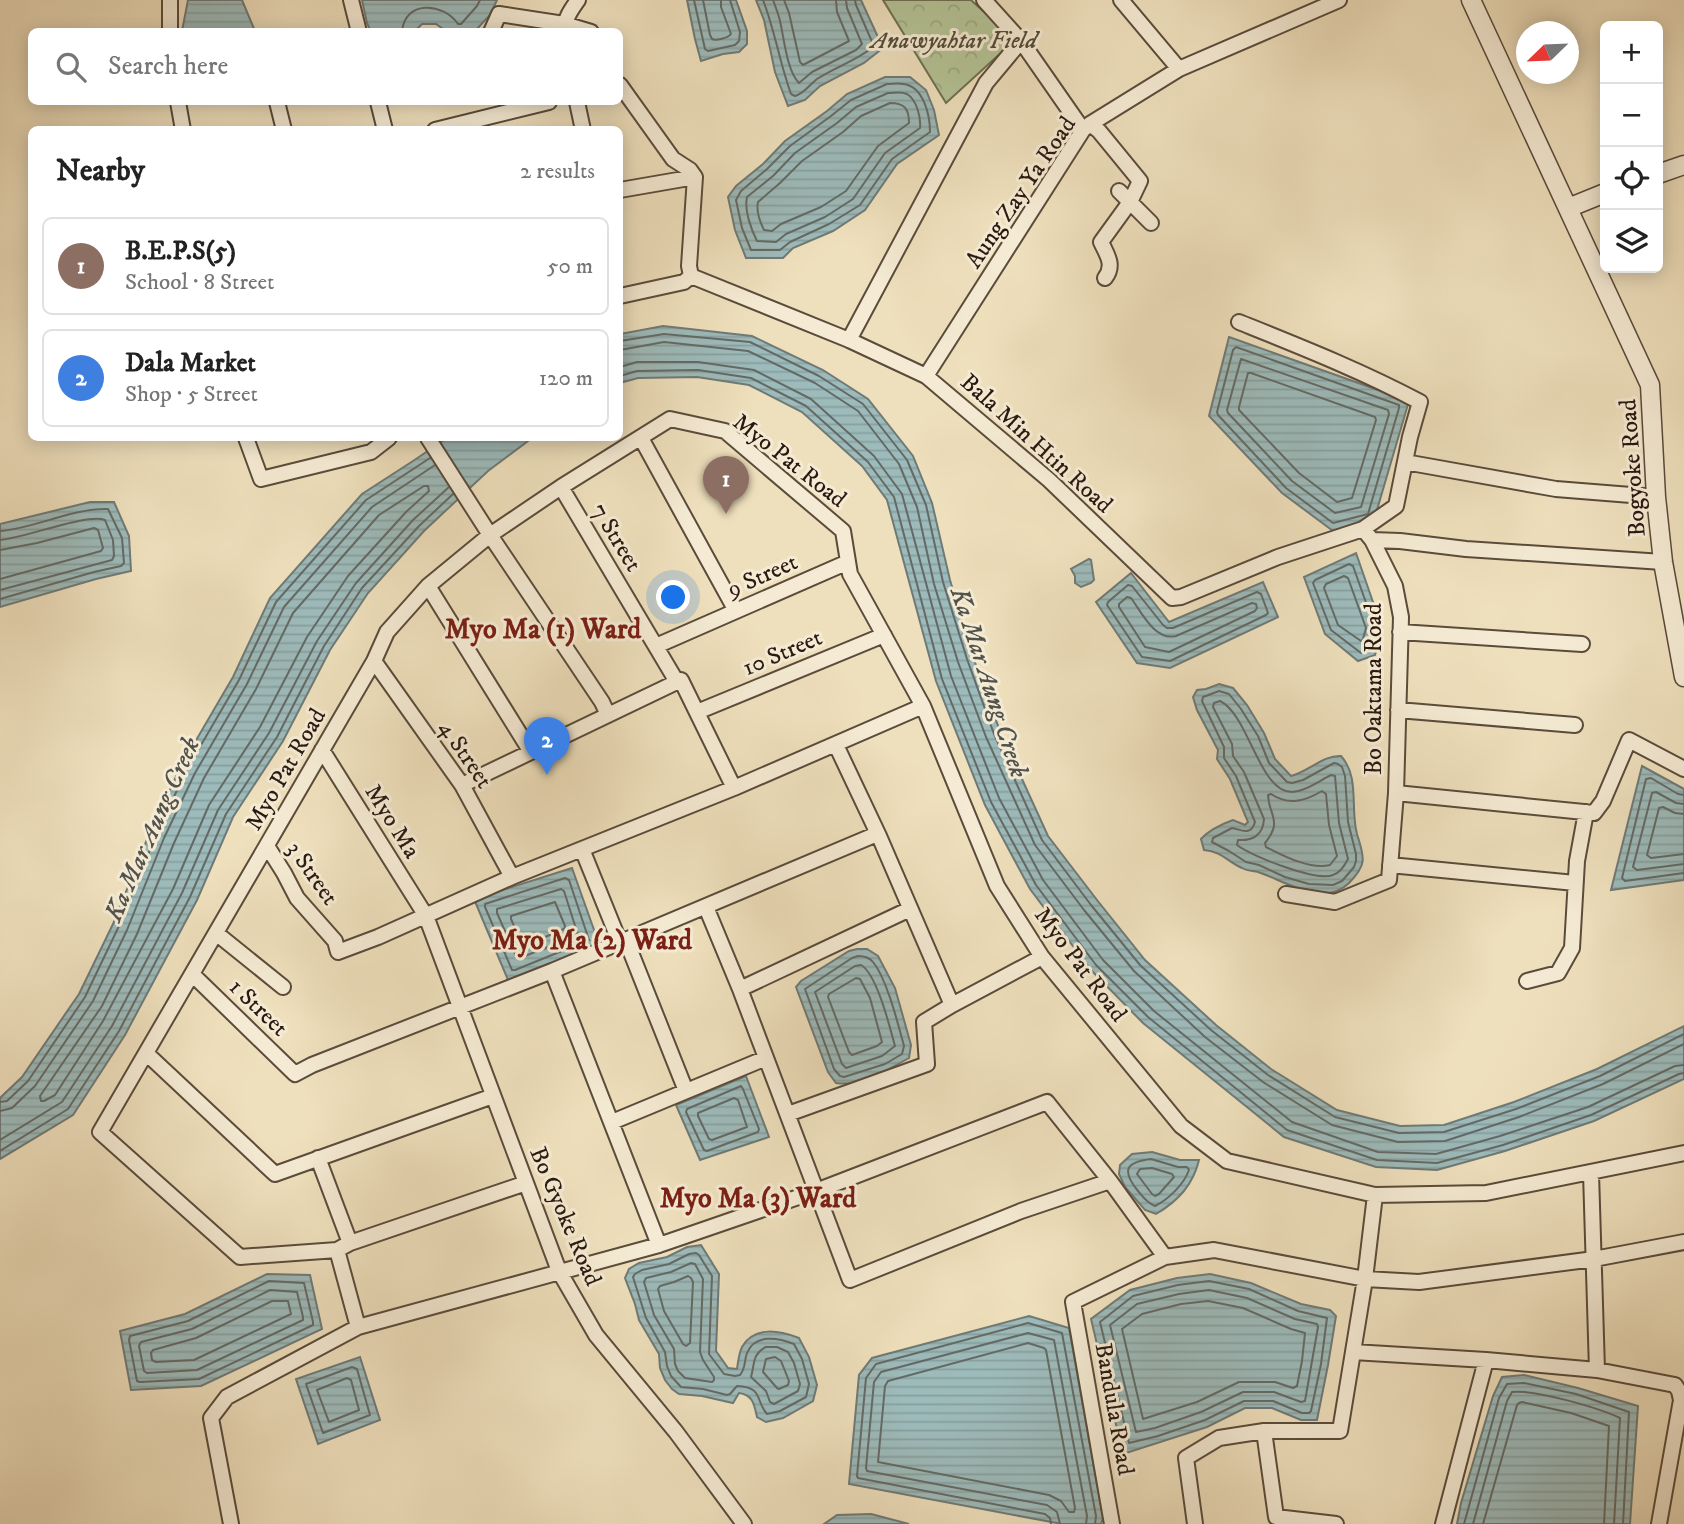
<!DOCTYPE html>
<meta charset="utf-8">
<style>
body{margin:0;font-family:"IM FELL DW Pica",serif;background:#f2f2f2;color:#222}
.controls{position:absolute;right:21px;top:21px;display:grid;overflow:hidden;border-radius:10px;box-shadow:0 4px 18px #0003}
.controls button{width:63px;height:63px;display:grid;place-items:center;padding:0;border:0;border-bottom:2px solid #e0e0e0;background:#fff;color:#222;font:35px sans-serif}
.compass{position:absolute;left:1516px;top:21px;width:63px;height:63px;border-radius:50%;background:#fff;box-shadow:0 4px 18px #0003;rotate:247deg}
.you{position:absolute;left:674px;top:598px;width:24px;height:24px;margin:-18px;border:5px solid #fff;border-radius:50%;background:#1a73e8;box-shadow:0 0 0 10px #1a73e833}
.badge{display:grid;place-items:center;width:46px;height:46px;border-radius:50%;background:#2563eb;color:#fff;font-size:23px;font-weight:700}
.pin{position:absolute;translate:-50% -58px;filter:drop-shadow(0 2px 4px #0008)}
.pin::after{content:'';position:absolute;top:37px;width:24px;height:21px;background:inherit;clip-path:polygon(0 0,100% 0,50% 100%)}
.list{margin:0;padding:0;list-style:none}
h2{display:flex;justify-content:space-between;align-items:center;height:91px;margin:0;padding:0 28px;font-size:30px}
h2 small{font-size:23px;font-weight:400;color:#767676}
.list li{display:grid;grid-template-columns:46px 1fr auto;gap:21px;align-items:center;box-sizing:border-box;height:98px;margin:0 14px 14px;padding:0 14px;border:2px solid #e0e0e0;border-radius:10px}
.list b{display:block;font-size:26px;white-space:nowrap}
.list p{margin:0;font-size:23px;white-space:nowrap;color:#767676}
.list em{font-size:23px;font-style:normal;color:#767676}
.icon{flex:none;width:38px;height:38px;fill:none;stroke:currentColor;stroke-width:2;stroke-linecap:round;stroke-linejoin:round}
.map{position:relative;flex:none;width:1684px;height:1524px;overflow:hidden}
.search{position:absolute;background:#fff;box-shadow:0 4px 18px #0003;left:28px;top:28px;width:595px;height:77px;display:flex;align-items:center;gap:18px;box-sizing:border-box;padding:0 24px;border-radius:10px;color:#767676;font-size:26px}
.panel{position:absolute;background:#fff;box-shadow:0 4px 18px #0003;left:28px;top:126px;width:595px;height:315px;border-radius:10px}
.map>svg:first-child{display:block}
</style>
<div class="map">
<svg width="1684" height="1524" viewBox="0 0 1684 1524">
<defs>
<pattern id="park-crowns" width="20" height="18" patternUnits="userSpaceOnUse" patternTransform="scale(1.75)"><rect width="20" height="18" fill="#b4c395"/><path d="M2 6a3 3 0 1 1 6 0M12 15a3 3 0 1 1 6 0" fill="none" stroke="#9ba77f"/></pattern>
<pattern id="water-rules" width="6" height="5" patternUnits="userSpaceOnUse" patternTransform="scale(1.75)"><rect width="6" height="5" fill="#9dbbbb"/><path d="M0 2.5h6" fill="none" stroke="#87a0a0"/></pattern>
</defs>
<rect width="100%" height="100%" fill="#efe0bd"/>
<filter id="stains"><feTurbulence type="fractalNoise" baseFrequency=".00286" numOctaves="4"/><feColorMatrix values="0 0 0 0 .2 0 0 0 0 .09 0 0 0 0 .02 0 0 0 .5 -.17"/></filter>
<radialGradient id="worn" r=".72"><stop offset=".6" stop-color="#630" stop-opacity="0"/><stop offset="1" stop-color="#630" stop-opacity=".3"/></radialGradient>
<!-- park -->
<path fill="url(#park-crowns)" stroke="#6e6e52" stroke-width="2" d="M883,0H971L1015,40L946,103Z"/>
<!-- water -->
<path fill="url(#water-rules)" stroke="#6f7a77" stroke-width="2" d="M188,0H242L255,31H182Z
M362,0H497L490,15L475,31H446L436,24H422L415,31L371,32L367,23Z
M687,0H736L747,31V44L739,52L723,54L701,61L695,39Z
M756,0H861L883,48L864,63L820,86L805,100L788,106L775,72L764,20Z
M885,77H910L926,90L934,110L939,135L897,164L865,210L833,231L793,248L783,258H746L735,230L728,197L736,186L763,164L785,141L827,111L847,94Z
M663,326L752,336L823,370L868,399L913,456L932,503L950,580L973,657L1000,731L1048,836L1097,900L1145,960L1216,1025L1271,1069L1337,1110L1400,1126L1444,1125L1514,1102L1597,1069L1684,1026V1079L1594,1121L1505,1151L1437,1170L1376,1167L1284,1137L1143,1023L1091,970L1030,889L985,805L936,681L887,500L862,466L802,412L749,385L697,377L638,378L620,383V334Z
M1229,337L1409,401L1374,520L1333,531L1282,493L1209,416Z
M447,438H532L488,471L424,531L368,593L330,650L283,741L233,817L197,900L125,1035L73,1115L0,1159V1098L22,1077L79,994L113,924L150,832L181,766L233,677L270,598L362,494L413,461Z
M90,502H114L129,536L131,571L96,579L0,607V524Z
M1356,553L1382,628L1375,655L1358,661L1325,634L1304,577Z
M1089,559L1091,560L1094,580L1091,583L1081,587L1075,583V576L1071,569Z
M1131,573L1169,622L1263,582L1278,617L1170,668L1137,663L1096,602Z
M1219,684L1233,688L1247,705L1264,733L1275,759L1291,776C1308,772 1323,755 1341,756C1360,777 1350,809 1357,834C1364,857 1368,864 1349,883C1324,908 1285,881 1258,872C1253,871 1247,871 1242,868C1226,861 1223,852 1204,850L1201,839C1210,829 1222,824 1233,820L1245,825L1248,822L1230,779L1217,759L1218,750L1197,710L1193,697L1197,690L1206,689Z
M1642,766L1684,789V880L1611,890Z
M572,868L599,944L508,980L474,899Z
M857,949H867L878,956L895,988L911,1045L909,1058C890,1069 858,1087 836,1083L828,1072L796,987L801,981L849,951Z
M746,1076L769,1137L700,1160L676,1105Z
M1152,1152L1180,1160H1199C1193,1185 1178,1201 1156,1214L1145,1210L1125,1187L1119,1174L1120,1165L1132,1154Z
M701,1245L719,1274L716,1351L728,1368L737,1369C738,1362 739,1353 742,1347C755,1325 780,1331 799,1338L809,1357L817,1385L813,1401L783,1418L766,1422L757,1417C754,1404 753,1395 739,1393L733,1403L702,1396L679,1394L672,1389L665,1380L660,1368L659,1354L639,1320L635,1304L625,1278L629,1269L639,1263L667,1257L687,1247Z
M267,1274L310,1275L322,1329L201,1386L131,1390L120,1331L185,1314Z
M1210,1274L1251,1283L1301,1304L1330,1310L1336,1316L1328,1365L1317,1420H1301L1272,1408H1245L1207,1427L1123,1454L1091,1319L1130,1290L1177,1278Z
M1029,1316L1069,1328L1103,1518L1101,1524H1062L849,1484L859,1375L872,1358Z
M360,1357L380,1420L318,1444L296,1379Z
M1524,1375L1578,1388L1638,1406L1630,1524H1457L1461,1503L1493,1396L1502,1377Z
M871,1514L909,1524H824L837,1515Z"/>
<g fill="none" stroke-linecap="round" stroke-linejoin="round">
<!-- shore -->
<path stroke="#636a66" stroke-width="2" d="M694,0L705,49L708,51L735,45L739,41L740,32L730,0
M703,0L710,35L712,39C716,41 728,38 731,34L721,7V0
M763,0C775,31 780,64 791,94L795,96C805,93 809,85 817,79C835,67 856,61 873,47V44L856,5L855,0
M773,0C775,5 777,11 779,17C784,35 786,70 799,83L812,72L856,50L862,44L847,8L846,0
M784,0L789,13L800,62L803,65L849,41L837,12L836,0
M402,32C404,0 443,2 458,24H461L477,6L480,0
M887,84C892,84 899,83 904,84C924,87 930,116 930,132L892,159L860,205L829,224L790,242L780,250H751L742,228L736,200L741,191L767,169L790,146L831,116L851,100Z
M888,93C894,93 901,91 907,94C917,100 921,118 920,128L885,153L853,199L825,217L786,234L776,242L757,241C751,229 744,210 747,197L773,176L795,153L837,123L856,107Z
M890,103C904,103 909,108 909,123L878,146L846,191L821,207L781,224L772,231L764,230C760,222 756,211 758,202L780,183L802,161L843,132L861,116Z
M620,341L664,334L750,342L819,376L863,404L907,460L926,505L943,582L967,659L994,734L1042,840L1091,905L1140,965L1211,1030L1268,1075L1335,1117L1399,1133L1444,1132L1516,1109L1600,1076L1684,1034
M1236,347L1399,405V408L1368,514L1333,523L1286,488L1218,415L1217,412L1233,350Z
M620,350L664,342L748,351L815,383L858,411L899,464L917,507L934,584L958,662L986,737L1035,845L1084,910L1134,971L1205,1037L1263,1082L1332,1125L1398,1142L1445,1141L1519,1117L1603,1084L1684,1044
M1241,359L1388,410L1389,414L1361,507L1335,513L1292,481L1228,413L1227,410Z
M620,367L637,362H698L754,370L811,399L874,456L902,494L951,676L999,798L1043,880L1103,960L1154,1011L1292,1122L1378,1152L1436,1154L1500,1136L1588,1107L1675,1066L1684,1065
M1248,373H1251L1375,417L1376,420L1352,498L1337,502L1299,473L1239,410V407Z
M620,376L637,371L698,370L751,378L806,406L868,462L894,497L942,679L991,802L1036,885L1096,965L1148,1017L1287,1130L1377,1160L1437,1163L1503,1145L1591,1115L1679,1074L1684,1073
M424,486H428L429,491L406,512L348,576L307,637L260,727L209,805L173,889L103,1021L55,1095L44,1101H41L40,1096L102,1006L137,934L174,843L204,778L256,689L293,613L379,515Z
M0,531C37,528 71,508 108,509L122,538L124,563L121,566L94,572L0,599
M0,540C25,538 87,513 105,520L113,540L114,556L112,560L0,590
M0,550L37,543L94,528L98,530L103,548L101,551L0,579
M1349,564L1353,566L1375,628L1370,649L1361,653L1331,630L1313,583L1315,580Z
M1344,576L1348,578L1366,628L1363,639L1361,641L1338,625L1324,588L1326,584Z
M1128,585L1132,586L1163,625L1167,628H1173L1257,592L1261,594L1268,613L1266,615L1170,661L1142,657L1107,605L1108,602Z
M1127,597L1131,598C1142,613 1155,641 1176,636L1252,603L1256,604L1257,608L1255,611L1169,652L1145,647L1119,607V604Z
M1219,691L1229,694L1241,709L1258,736L1269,763L1287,782L1292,783L1303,780L1334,763L1338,764L1342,767L1345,776L1348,822L1356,854V861L1354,867L1342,881L1333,885L1309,884L1285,877L1259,865L1246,862L1229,851L1212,842L1213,838L1232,828C1242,830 1251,836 1255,822L1236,776L1224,758V747L1202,701L1203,697Z
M1220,701C1249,715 1259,792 1292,792C1306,791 1319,781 1331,775L1335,776L1339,823L1348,859C1345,865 1340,873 1333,875C1317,882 1251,856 1237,845L1238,840C1253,841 1263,835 1264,819L1244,772L1233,756L1232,744L1213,707L1214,703Z
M1322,791L1326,794L1329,825L1337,856L1330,865C1310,870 1284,856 1266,847L1265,843C1283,821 1269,816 1268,795L1271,794C1289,806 1305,801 1322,791Z
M1684,795L1678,794L1651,778L1646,779L1622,878L1625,881L1684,873
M1684,804L1676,803L1656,792L1652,793L1633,867L1637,870L1684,864
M1684,814L1675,813L1663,807L1659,808L1647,855L1651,858L1684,854
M565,878L569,880L589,940L515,970H512L485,907V904Z
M561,889L564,891L578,935L520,958H517L497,913V909Z
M555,902L565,926L564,929L526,945L522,944L511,919V916Z
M858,956C864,956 869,957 873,962C887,979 898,1024 904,1046L902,1054L885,1064L844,1077L840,1076L834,1069L805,989L852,958Z
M861,965C877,974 890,1028 895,1046L882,1056L846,1068L842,1064L815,992L855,966Z
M856,978L860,979L870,998L882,1042L877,1046L852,1055L849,1052L828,997L829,994Z
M741,1086L743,1089L759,1129L758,1132L707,1151L704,1150L686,1112L687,1109Z
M734,1098L738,1100L747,1127L712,1140L709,1139L698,1116V1113Z
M0,1102L7,1101L28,1081L85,997L119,926L156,835L187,769L239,680L276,602L366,500L430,458
M0,1111L12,1108L35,1086L93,1001L127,930L164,838L195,773L247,684L284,607L372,507L435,465
M0,1140L62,1102L112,1026L182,893L218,810L269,733L317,641L356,583L413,520L449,487
M0,1151L68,1109L119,1031L190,897L226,814L277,737L324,646L362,588L419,526L453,494
M1151,1159L1178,1167H1187L1189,1170C1184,1184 1169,1199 1155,1206C1147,1203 1143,1197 1138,1191C1121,1170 1126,1162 1151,1159Z
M1152,1168L1172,1174L1174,1177L1159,1194L1155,1196L1152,1194L1137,1174L1140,1169Z
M696,1253L699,1255L712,1276L709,1354L724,1374L735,1376L740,1375C746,1368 744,1361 747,1353C755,1333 779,1338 794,1344L802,1359L809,1384L806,1397L780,1411L767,1414C755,1401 764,1387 737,1386L730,1394L727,1395L703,1389L681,1387L671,1376L667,1366L665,1352L646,1318L633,1277L635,1274L642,1270L669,1264L689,1254Z
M691,1263L695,1264L703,1279L700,1352L703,1360L714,1377V1380L712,1382L685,1378L678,1371L675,1364L674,1349L654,1315L644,1282L646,1278L671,1272Z
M688,1276L691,1278L693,1282L690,1343L686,1346L683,1344L664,1311L658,1289L660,1286L674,1282Z
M269,1281L304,1283L313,1322V1325L199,1379L140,1382L137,1381L129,1340L130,1336L188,1321Z
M1209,1281L1249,1289L1298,1311L1327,1318L1321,1364L1311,1411L1309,1413H1302L1273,1401H1244L1205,1420L1158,1436L1129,1443L1100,1322L1133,1296L1178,1285Z
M270,1290L297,1292L303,1317V1320L197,1370L147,1373L144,1371L139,1346L141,1342L192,1329Z
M1209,1290L1247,1298L1295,1319L1317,1324L1318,1327L1305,1401L1301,1402L1274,1392H1243L1201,1412L1155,1428L1136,1432L1110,1325L1137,1304L1179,1294Z
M272,1301H288L291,1314L194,1360L156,1362L152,1360L151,1353L153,1350L196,1338Z
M1208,1301L1243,1308L1291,1329L1305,1333L1302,1361L1297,1386L1293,1388L1275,1382H1239L1197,1402L1143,1419L1122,1329L1142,1314L1181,1304Z
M1028,1343L1044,1348L1046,1350L1075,1508L1074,1512H1069L1061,1501L1049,1495L878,1462L885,1386L888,1381Z
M766,1347H777L788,1352L794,1363L800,1384L798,1391L774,1404L770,1402L766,1391L751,1377C755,1363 752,1354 766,1347Z
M775,1357L781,1361L789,1381L788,1385L779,1389L777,1388L763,1372L766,1359Z
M352,1367L357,1369L370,1415L323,1433L306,1384Z
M347,1378L351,1380L359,1410L329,1422L317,1390Z
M1051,1524L1050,1518L1045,1514L858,1478L857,1476L866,1378L876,1364L1028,1323L1062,1333L1096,1516L1095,1524
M1060,1524L1057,1512L1047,1505L867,1471L866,1468L874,1382L881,1372L1028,1333L1054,1340L1087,1516L1086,1524
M1464,1524L1499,1398L1507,1384L1524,1383L1576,1394L1629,1412L1623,1524
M1473,1524L1507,1401L1512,1392C1534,1389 1599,1408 1620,1418L1614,1524
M1483,1524L1517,1405L1519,1403L1522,1402L1571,1413L1609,1426L1604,1524"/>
<defs>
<path id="minor" d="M170,0V32
M351,0L359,32
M984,0L1021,41L1083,130
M1121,0L1179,69
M491,32L499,14L564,24L591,32
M565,32C564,19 571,10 578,0
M620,85L673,159L690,170L695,177L689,266L691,276L684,282L620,296
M178,102L183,130
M277,102L284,130
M378,102L385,130
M577,102L583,130
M1090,124L1099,131L1140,181L1130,202L1101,242C1107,255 1115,265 1105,278
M435,130L549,102
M620,190L695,177
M1119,191L1151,223
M691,276L849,340L926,376L1049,480L1172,598L1181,597L1278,557L1363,529L1372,540L1395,586L1401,617L1396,793L1594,813L1603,801L1629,740L1684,769
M1239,322C1301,347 1362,371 1420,402L1410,437L1396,506L1363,529
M849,340L986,83L1021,41
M926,376L1083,130L1090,124L1179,69L1339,0
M246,438L261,479L371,452L389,438
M428,438L490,535L602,702L608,715
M641,438L736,611
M1405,462L1556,489L1656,497
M561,487L677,682
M1372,540L1400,541L1466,549L1663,562
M428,586L531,752
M1400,632L1582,644
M656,646L848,562
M374,661L462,785L512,877
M1398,710L1575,725
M697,712L884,635
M836,745L879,836L952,1005
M322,750L426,916L559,1271L596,1335L676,1432L744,1524
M462,785L681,680L734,788
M267,846L284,873L297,898L335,941L338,952L378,937L512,877L734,788L923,706
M582,849L620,943
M1390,865L1575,883
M1286,894L1335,902L1389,880L1396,793
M706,907L740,989L850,1280L1021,1211L1110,1181
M216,933L283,987
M626,940L686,1091
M552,971L659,1245
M192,974L295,1074L312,1065L552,971L877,834
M1527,981L1558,973L1572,948L1577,861L1586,812
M740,989L910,909
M146,1053L275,1174L493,1096
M788,1114L927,1064L924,1022L952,1005L1042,957
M612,1122L766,1058
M318,1158L350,1243
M1591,1173L1597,1370
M526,1183L350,1243L337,1250L240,1257L100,1132L374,661L387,632L428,586L490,535L561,487L670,419L725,431L843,531L850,574L923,706L997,886L1042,957L1181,1126L1227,1161L1375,1195L1486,1193L1684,1153
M337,1250L358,1327
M1353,1352L1486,1360L1597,1370L1675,1385L1679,1391L1681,1400L1659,1524
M1264,1431L1276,1517L1336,1524
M231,1524L211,1418L227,1397L358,1327L659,1245L816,1191L1047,1102L1110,1181L1165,1257
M1112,1524L1073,1302L1165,1257L1214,1250L1365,1279L1419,1282L1594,1259L1684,1242
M1195,1524L1186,1458L1219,1438L1264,1431H1340L1365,1279L1375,1195
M1443,1524L1486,1360"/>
<path id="tertiary" d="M1471,0L1650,385L1656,497L1663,562L1684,677
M1658,174L1684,165
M1568,208L1605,193"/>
</defs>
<!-- minor casing -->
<use href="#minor" stroke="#5a4b3b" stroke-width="18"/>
<!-- tertiary casing -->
<use href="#tertiary" stroke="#5a4b3b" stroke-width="21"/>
<!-- minor -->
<use href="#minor" stroke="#f5ebd4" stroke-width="14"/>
<!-- tertiary -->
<use href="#tertiary" stroke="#f5ebd4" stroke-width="18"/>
</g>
<g text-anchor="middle" stroke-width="6" stroke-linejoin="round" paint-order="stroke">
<!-- park labels -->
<g font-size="24" font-style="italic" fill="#534c38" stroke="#f5ebd4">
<text x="954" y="48">Anawyahtar Field</text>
</g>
<!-- street labels -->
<g font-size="24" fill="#291910" stroke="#f5ebd4">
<text transform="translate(1020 192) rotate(-56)" y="8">Aung Zay Ya Road</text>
<text transform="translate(1037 443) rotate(42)" y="8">Bala Min Htin Road</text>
<text transform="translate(790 460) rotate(38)" y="8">Myo Pat Road</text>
<text transform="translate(1632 468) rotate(-94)" y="8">Bogyoke Road</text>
<text transform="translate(617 537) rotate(59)" y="8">7 Street</text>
<text transform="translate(762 575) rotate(-24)" y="8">9 Street</text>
<text transform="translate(782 652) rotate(-23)" y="8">10 Street</text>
<text transform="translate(1373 689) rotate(-90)" y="8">Bo Oaktama Road</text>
<text transform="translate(466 754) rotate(56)" y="8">4 Street</text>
<text transform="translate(285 769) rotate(-60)" y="8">Myo Pat Road</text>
<text transform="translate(393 821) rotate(58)" y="8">Myo Ma</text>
<text transform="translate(313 873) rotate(55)" y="8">3 Street</text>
<text transform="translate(1081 964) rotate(53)" y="8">Myo Pat Road</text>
<text transform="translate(259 1007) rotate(44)" y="8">1 Street</text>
<text transform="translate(566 1216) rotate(67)" y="8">Bo Gyoke Road</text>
<text transform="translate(1115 1409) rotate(80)" y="8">Bandula Road</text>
</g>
<!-- water labels -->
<g font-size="26" font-style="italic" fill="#52524c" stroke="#f5ebd4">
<text transform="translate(990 682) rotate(72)" y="9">Ka Mar Aung Creek</text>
<text transform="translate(151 829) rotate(-66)" y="9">Ka Mar Aung Creek</text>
</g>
<!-- quarter labels -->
<g font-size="28" font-weight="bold" fill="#7a1f14" stroke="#f5ebd4">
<text x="543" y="638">Myo Ma (1) Ward</text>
<text x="592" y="949">Myo Ma (2) Ward</text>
<text x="758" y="1207">Myo Ma (3) Ward</text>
</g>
</g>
<rect width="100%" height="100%" filter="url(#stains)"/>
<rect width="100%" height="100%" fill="url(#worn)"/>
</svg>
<div class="controls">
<button>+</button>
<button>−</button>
<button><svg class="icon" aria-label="locate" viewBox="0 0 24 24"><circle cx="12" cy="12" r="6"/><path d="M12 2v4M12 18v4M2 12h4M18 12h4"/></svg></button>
<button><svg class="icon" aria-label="layers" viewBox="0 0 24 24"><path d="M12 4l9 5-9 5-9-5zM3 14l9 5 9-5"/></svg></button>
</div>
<svg class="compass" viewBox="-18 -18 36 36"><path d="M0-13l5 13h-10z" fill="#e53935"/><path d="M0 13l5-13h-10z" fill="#767676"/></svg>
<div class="you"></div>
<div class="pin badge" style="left:726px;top:514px;background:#8d6e63">1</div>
<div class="pin badge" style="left:547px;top:775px;background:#3f7fe0">2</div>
<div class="search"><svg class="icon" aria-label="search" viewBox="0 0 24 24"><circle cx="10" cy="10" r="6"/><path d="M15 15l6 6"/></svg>Search here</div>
<section class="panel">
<h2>Nearby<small>2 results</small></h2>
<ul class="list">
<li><span class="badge" style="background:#8d6e63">1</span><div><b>B.E.P.S(5)</b><p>School · 8 Street</p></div><em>50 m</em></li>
<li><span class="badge" style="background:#3f7fe0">2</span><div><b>Dala Market</b><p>Shop · 5 Street</p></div><em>120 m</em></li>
</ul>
</section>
</div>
